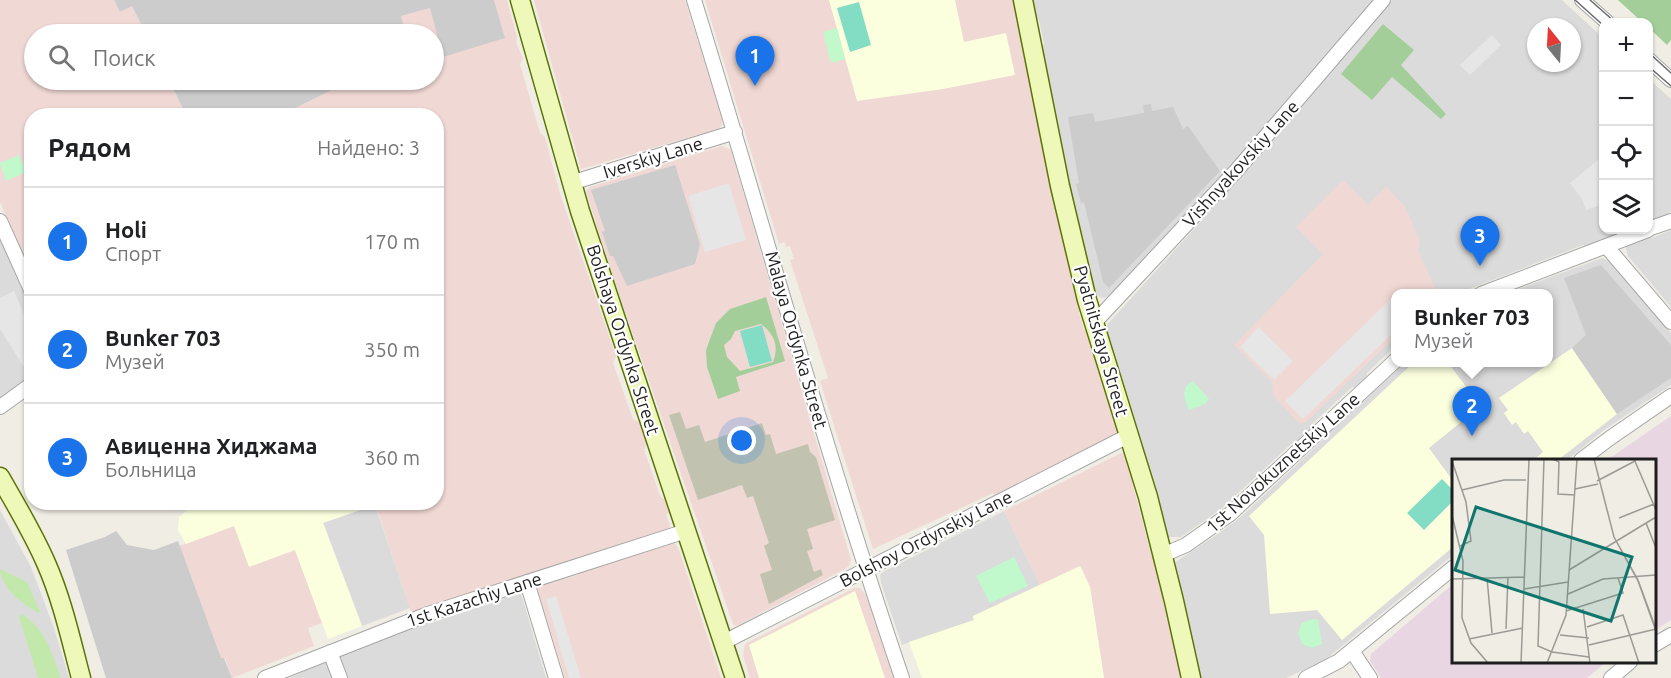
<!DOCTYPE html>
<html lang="ru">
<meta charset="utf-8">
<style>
body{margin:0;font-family:Ubuntu,sans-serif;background:#f6f6f6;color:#202124}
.controls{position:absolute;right:18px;top:18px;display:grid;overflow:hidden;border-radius:12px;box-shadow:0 2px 4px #0004}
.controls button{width:54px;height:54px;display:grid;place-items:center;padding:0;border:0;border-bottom:2px solid #e0e0e0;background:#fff;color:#202124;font:30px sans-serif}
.compass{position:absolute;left:1527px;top:18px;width:54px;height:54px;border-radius:50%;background:#fff;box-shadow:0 2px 4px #0004;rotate:342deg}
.you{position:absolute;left:742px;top:441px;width:21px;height:21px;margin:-15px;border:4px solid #fff;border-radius:50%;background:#1a73e8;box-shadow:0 0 0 9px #1a73e833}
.badge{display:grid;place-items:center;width:39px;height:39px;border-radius:50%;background:#1a73e8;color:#fff;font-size:20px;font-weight:700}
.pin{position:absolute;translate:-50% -50px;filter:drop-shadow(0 2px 3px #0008)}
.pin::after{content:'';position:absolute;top:32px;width:21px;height:18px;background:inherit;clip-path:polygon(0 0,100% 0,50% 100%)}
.popup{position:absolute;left:1391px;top:289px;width:162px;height:78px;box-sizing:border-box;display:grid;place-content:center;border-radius:12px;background:#fff;filter:drop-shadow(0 2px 4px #0005);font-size:20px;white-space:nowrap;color:#757577}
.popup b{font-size:22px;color:#202124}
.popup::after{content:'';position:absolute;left:50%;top:100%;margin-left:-12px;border:12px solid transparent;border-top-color:#fff}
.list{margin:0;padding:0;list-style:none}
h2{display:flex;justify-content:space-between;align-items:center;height:78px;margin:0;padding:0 24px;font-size:26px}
h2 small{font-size:20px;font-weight:400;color:#757577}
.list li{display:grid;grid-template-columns:39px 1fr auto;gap:18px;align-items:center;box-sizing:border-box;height:108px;padding:0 24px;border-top:2px solid #e0e0e0}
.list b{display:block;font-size:22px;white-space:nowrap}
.list p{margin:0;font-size:20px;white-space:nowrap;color:#757577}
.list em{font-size:20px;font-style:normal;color:#757577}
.icon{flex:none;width:33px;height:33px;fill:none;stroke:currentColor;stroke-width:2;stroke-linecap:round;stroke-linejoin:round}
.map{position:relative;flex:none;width:1671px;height:678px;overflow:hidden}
.search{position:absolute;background:#fff;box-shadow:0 2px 4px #0004;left:24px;top:24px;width:420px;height:66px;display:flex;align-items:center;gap:15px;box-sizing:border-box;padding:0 21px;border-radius:33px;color:#757577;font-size:22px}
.panel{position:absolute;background:#fff;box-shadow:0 2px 4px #0004;left:24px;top:108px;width:420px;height:402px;border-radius:24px}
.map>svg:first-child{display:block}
</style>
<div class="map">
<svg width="1671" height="678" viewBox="0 0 1671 678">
<rect width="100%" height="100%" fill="#efede4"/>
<!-- residential -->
<path fill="#dcdbdb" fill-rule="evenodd" d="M1032,0H1374L1232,166L1112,293L1108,297L1101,298L1094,293L1076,225L1040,49L1044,44L1039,20L1034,16Z
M1392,0H1562L1603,38L1604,230H1633L1588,247L1583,245L1459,293L1396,294L1395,346L1367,373V380L1358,389L1352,387L1311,425L1312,430L1296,445L1291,444L1221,509L1181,537H1168L1165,534L1148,472L1111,357L1105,327L1242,176ZM1536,27H1572V63H1536Z
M1648,78L1671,99V211L1667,216L1648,224Z
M1671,230V307L1628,256L1626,248L1627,245L1645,236L1652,238Z
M0,239L32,310L31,375L0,397Z
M1602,258L1609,261L1671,333V385L1604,430L1567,460H1454L1453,555L1325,660L1286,678H1196L1174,563L1218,534L1242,516L1326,437L1328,430L1400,363L1549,362V294L1508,293Z
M375,505L410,608L362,626L323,522Z
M0,510L31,567L54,628L69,678H0Z
M1004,511L1040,585L973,616L974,620L902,645L881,583L880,575L883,572Z
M516,591L520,592L522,597L546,678H346L340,658V655L424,622L431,623L504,599L509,593Z
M322,661L327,664L333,678H289L303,672L307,667Z"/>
<!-- commercial -->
<path fill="#f0d8d4" d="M0,0H114L120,12L132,6L146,34H34V80H169L186,115L32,116L31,274L0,202Z
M494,0H507L517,37L516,42L523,59L520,64L540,133L545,137L560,194L616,356L613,363L633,419L639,422L647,444L644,450L660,496L667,501L671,512L666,514L670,526L668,530L412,615L375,503L436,502V116H279L352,80H434V34H392L405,31L401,16L430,8L505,38Z
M534,0H685L722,118V125L718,129L581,169Z
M705,0H1016L1083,308L1079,313L1084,330L1090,333L1118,431L1117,433L994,495L993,493L873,549L820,381L828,378L790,260L794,259L790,246L786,247L785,242L779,244Z
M722,146L731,150L851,560L849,566L845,569L736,626L733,624L611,271L586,191L590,187Z
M1343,180L1368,205L1386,186L1406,208L1420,242L1418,250L1437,293L1396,294L1395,337L1305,423H1299L1273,395L1272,382L1234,345L1323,254L1296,227Z
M1121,453L1127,454L1135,476L1132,482L1151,554L1157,557L1185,678H1104L1090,587L1081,567L1040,585L1004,511Z
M234,526L295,550L322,623L308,628L314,646L232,678L225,658L221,659L179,546Z
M673,540L679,550L721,678H565L538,590L539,585L559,577L564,579L578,575L581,569L632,553L638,554L658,548L661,544Z
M854,588H860L866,595L894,678H750L743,655L745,644Z"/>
<!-- industrial -->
<path fill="#e8d6e3" d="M1671,416V620L1657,629L1654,626V460H1607Z
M1453,584L1454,662H1606L1587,678H1381L1370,661L1371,654Z"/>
<!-- education -->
<path fill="#fbffde" d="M829,0H955L964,42L1006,33L1015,75L943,89L857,101Z
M1572,348L1617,414L1558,460H1537L1536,458L1543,452L1528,431L1524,434L1516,422L1512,425L1504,413L1508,410L1499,398Z
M1413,363H1448L1481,406L1429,448L1453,481V547L1342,640L1317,610L1270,614L1264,535L1249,516Z
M196,503H375V505L323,523L362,626L328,639L295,550L249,567L234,526L186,544L178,530L179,517Z
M1080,566L1090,587L1104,678H922L909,642L974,620L973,616Z
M855,591L885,678H759L749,645Z"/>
<!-- religious -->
<path fill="#ccc" d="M114,0H494L505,38L443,57L430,8L401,16L405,31L392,34H146L132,6L120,12Z
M169,80H352L279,116L186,115Z
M1151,104L1152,111L1173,107L1183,129L1188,126L1220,171L1109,288L1103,282L1084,202L1081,203L1076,184L1079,183L1068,117L1093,113L1095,122L1144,113L1143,105Z
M675,165L700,244L695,264L627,286L613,256H610L602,232L605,231L591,190Z
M1601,265L1671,345V378L1617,414L1572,348L1586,335L1564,278Z
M116,531L127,545L154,550L178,541L221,658H224L232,678H106L66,550L105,537Z"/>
<!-- construction -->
<path fill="#c1c3b0" d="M680,412L686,429L699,425L705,442L762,423L766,435L770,434L776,454L808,444L810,452L816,457L835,520L807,529L813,549L807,551L814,572L821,569L823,575L769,604L760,574L772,570L764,546L769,543L753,496L747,498L742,485L698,500L669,415Z"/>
<!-- grass -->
<path fill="#c2e9ab" d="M0,569L27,582L40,612L38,613C22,603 2,590 0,569Z
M20,615H23C47,631 51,652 61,678H38L19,617Z"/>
<!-- forest -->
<path fill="#a3ce99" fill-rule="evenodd" d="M1618,0H1671V40L1667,45L1649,28L1648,22H1642Z
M1383,24L1414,50L1401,65L1446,114L1441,119L1392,77L1372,100L1341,74Z
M766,297L785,361L736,377L740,391L718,399L707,367L706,350L716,323L730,309ZM761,324C775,335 779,346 773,362L740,371L727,357L724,345L731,339L735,331Z"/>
<!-- park -->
<path fill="#c1f9cc" d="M837,28L845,59L831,63L823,32Z
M19,155L26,172L6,181L0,163Z
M1193,381L1209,399L1205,404L1189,410C1184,398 1180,388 1193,381Z
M1014,557L1028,586L990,603L976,576Z
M1312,619L1318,620L1322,644L1312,648L1302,644L1298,633L1302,623Z"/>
<!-- pitch -->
<path fill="#83ddc5" d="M859,2L871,45L850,52L837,8Z
M762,325L772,361L750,367L740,331Z
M1442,479L1453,490V501L1424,530L1407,513Z"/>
<!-- parking -->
<path fill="#e6e6e6" d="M1492,35L1501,45L1470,75L1460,65Z
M1603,156V204L1586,210L1582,199L1570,183Z
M729,183L746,240L705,252L688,196Z
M14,291L31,331V369L27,372L0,329V298Z
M1392,298L1395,301V331L1303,419L1285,401Z
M1258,327L1293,361L1274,380L1240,347Z
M556,596L581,678H569L546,599Z"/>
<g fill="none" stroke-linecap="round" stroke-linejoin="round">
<defs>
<path id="street" d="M694,0C764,226 826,454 902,678
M1582,0L1607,22
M1648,59L1671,80
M571,183L735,132
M0,221L32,292
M1648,229L1671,221
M1606,246L1671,322
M1481,294L1648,230
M1094,323L1236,171L1383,0
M0,407L32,384
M1581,460L1610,438L1671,396
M1163,555L1186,545L1230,514L1396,360
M527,582L556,678
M724,642L1128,436
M1654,645L1671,635
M1352,651L1370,678
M330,652L340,678
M265,678L428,614L686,531
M1306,678L1339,661L1454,567
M1611,678L1630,662"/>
<path id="secondary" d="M520,0L580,211L735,678
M1023,0L1060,186L1087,300L1148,497L1174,601L1191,678
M0,477C16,505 33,533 46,563C62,599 71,640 81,678"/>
</defs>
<!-- street casing -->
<use href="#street" stroke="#a5a5a5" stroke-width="16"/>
<!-- secondary casing -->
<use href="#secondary" stroke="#5c7406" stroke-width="21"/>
<!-- street -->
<use href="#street" stroke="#fff" stroke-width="14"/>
<!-- secondary -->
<use href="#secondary" stroke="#eef9b9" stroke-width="18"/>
<!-- tram -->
<path stroke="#6c6c6c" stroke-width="1.5" d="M1575,0L1604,26
M1590,0L1615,22
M1648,52L1671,73
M1648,66L1671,86"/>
</g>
<g text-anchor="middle" stroke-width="4.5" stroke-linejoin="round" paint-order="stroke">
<!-- street labels -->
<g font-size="18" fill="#1e1e1e" stroke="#fff">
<text transform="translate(653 158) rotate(-17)" y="6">Iverskiy Lane</text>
<text transform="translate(1241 164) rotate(-48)" y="6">Vishnyakovskiy Lane</text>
<text transform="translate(623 340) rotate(72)" y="6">Bolshaya Ordynka Street</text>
<text transform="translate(796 340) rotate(74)" y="6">Malaya Ordynka Street</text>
<text transform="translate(1101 341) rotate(74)" y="6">Pyatnitskaya Street</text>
<text transform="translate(1283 463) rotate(-42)" y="6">1st Novokuznetskiy Lane</text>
<text transform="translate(926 539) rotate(-27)" y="6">Bolshoy Ordynskiy Lane</text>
<text transform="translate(474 600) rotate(-18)" y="6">1st Kazachiy Lane</text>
</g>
</g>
<!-- overview -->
<g transform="translate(1452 459)">
<rect width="204" height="204" fill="#efede4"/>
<path fill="none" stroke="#9b9a95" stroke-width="1.5" d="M92,0L86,187L100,193L137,198M101,0L107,3L106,35L123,36M142,0L162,78L186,121L204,170M142,0L162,78L186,122L204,172M182,0L204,51M0,2L14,43L19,82L8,87M145,22L183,2M123,30L146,25M10,31L52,21H74M0,56L11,102L10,159L19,184L36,204M167,59L202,45M194,64L204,89M117,111L204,58M35,119L40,174M0,120L72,118M72,130L116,123M116,135L151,120L204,116M131,150L138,204M114,152L171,134L166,119M135,168L171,156L187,204M54,170L56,118M108,176L137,179M17,180L71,169M137,186L204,170M69,204L77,0M95,204L114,156L125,0"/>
<path fill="#0f766e" fill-opacity="0.15" stroke="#0f766e" stroke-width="3" d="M24,48L180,98L159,162L3,111Z"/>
<rect width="204" height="204" fill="none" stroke="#1e1e1e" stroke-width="3"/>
</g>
</svg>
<div class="controls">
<button>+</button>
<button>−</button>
<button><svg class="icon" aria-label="locate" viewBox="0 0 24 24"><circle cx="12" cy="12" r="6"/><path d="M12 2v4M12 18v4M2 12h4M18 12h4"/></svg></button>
<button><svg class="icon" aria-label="layers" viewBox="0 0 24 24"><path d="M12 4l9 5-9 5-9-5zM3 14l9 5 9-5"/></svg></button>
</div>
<svg class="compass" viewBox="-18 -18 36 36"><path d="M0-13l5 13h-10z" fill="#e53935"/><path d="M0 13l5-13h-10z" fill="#757577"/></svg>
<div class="you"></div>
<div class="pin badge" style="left:755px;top:86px">1</div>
<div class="pin badge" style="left:1472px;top:436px">2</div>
<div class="popup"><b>Bunker 703</b>Музей</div>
<div class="pin badge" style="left:1480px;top:266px">3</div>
<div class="search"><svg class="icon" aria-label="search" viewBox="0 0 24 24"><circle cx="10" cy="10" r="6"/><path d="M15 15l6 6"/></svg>Поиск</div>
<section class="panel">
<h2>Рядом<small>Найдено: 3</small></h2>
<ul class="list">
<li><span class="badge">1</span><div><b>Holi</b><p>Спорт</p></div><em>170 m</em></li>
<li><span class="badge">2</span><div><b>Bunker 703</b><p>Музей</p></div><em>350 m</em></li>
<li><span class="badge">3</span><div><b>Авиценна Хиджама</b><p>Больница</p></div><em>360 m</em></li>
</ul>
</section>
</div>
